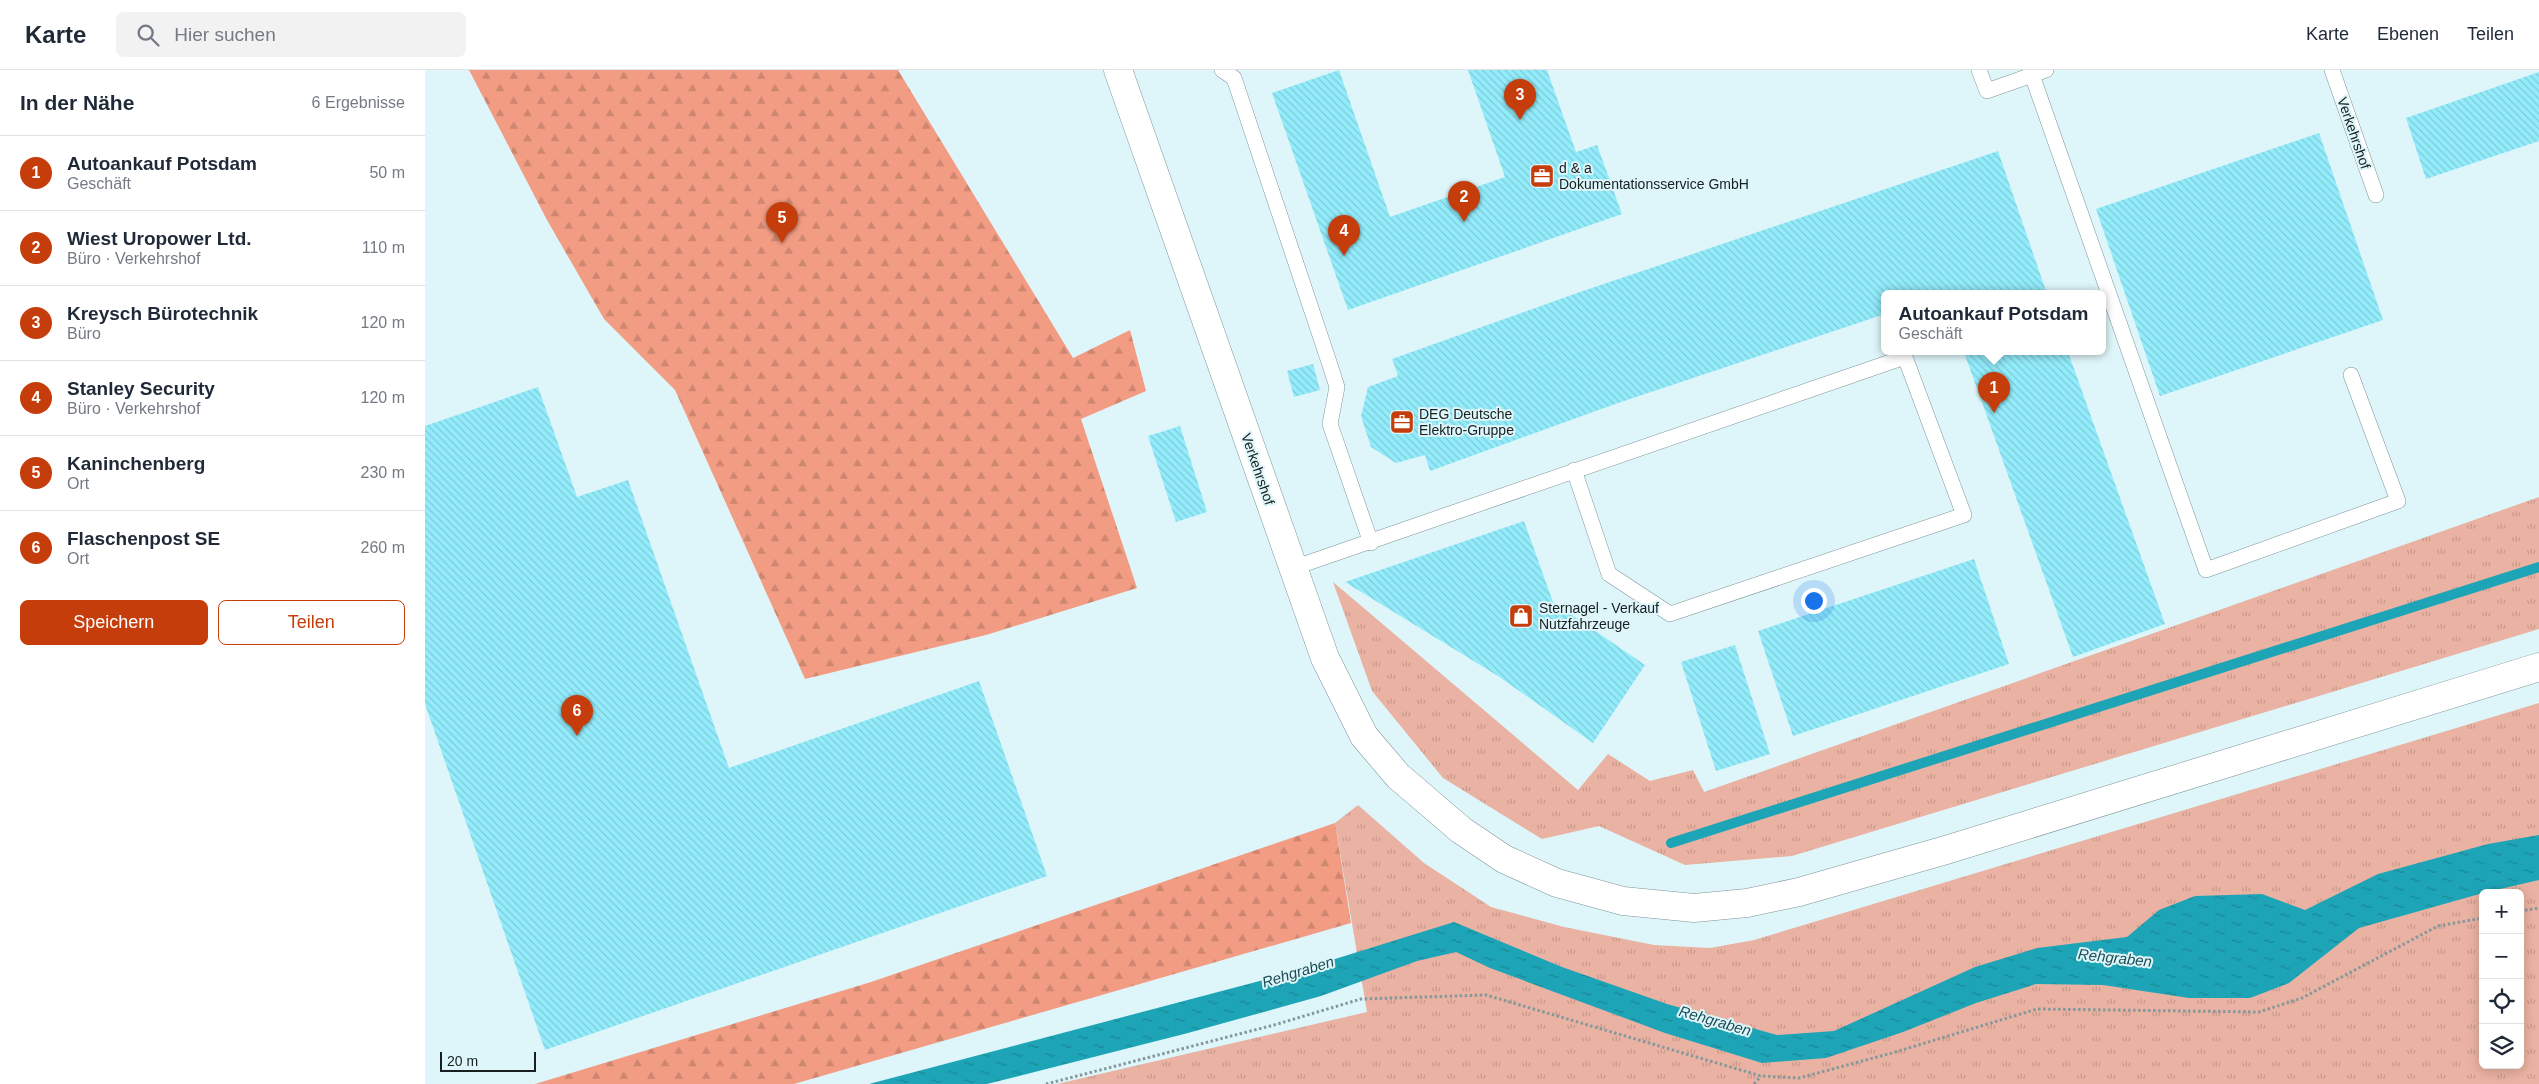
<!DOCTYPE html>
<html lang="de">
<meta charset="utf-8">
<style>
body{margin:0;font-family:Helvetica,sans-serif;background:#f2f2f3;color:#1f2937}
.controls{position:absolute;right:15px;bottom:15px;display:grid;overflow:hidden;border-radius:8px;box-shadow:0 2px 12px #0003}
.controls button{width:45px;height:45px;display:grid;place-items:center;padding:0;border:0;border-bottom:1px solid #e0e1e3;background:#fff;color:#1f2937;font:25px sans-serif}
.scale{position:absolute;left:15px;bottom:12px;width:96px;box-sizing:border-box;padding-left:5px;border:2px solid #171f21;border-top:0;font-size:14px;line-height:18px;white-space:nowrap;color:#171f21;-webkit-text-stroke:4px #def6fa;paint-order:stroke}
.you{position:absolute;left:1388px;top:530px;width:18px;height:18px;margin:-12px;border:4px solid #fff;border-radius:50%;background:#1a73e8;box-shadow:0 0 0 8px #1a73e833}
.badge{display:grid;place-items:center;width:32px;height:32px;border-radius:50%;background:#c53d0b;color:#fff;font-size:16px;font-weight:700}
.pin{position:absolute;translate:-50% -41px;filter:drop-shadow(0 1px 2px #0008)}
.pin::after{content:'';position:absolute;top:26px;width:18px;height:15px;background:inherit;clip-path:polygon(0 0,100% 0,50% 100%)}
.popup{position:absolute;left:1456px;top:220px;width:225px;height:65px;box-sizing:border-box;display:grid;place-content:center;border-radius:8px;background:#fff;filter:drop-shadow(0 1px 4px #0005);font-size:16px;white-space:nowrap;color:#747a83}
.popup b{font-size:19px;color:#1f2937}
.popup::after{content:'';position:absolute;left:50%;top:100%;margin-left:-10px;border:10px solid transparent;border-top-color:#fff}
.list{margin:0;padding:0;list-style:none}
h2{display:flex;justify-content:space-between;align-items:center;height:65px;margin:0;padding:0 20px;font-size:21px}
h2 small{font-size:16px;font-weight:400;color:#747a83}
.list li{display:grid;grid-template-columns:32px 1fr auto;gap:15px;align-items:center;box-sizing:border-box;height:75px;padding:0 20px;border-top:1px solid #e0e1e3}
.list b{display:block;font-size:19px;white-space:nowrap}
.list p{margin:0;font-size:16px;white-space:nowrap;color:#747a83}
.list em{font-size:16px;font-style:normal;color:#747a83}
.actions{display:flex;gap:10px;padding:15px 20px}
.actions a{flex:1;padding:11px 0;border:1px solid #c53d0b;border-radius:8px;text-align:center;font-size:18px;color:#c53d0b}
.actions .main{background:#c53d0b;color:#fff}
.icon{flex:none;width:28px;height:28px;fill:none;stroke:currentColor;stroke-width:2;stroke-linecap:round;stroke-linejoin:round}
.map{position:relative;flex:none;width:2114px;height:1014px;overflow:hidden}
header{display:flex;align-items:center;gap:30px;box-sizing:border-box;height:70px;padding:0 25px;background:#fff;border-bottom:1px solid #e0e1e3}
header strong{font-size:24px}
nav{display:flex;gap:28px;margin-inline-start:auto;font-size:18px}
.search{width:350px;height:45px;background:#f2f2f3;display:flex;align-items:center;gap:12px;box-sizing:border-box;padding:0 18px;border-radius:8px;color:#747a83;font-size:19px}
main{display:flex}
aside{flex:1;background:#fff}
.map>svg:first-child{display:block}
</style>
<header>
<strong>Karte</strong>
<div class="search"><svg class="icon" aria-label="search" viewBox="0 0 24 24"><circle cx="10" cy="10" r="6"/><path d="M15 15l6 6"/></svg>Hier suchen</div>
<nav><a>Karte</a><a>Ebenen</a><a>Teilen</a></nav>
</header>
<main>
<aside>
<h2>In der Nähe<small>6 Ergebnisse</small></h2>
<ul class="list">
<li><span class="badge">1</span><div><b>Autoankauf Potsdam</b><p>Geschäft</p></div><em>50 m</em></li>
<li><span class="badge">2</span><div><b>Wiest Uropower Ltd.</b><p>Büro · Verkehrshof</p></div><em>110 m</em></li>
<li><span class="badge">3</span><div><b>Kreysch Bürotechnik</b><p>Büro</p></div><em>120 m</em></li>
<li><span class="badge">4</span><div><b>Stanley Security</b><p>Büro · Verkehrshof</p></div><em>120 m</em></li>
<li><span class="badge">5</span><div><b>Kaninchenberg</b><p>Ort</p></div><em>230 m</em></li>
<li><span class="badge">6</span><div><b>Flaschenpost SE</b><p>Ort</p></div><em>260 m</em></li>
</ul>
<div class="actions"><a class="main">Speichern</a><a>Teilen</a></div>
</aside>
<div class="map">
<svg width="2114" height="1014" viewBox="0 0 2114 1014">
<defs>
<pattern id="grass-tufts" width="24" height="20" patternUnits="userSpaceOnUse" patternTransform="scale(1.25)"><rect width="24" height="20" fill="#eab2a2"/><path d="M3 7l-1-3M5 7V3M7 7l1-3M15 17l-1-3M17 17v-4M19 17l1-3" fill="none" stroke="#c8998b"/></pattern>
<pattern id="forest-firs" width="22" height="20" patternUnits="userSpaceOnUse" patternTransform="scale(1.25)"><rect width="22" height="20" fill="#f29c83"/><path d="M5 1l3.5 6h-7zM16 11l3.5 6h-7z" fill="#cf8671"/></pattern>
<pattern id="water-ripples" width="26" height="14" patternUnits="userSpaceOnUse" patternTransform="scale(1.25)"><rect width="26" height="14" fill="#1da5b7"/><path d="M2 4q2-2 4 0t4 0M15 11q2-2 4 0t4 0" fill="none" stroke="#198694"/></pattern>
<pattern id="building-back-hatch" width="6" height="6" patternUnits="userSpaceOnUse" patternTransform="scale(1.25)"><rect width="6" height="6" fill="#93ecfb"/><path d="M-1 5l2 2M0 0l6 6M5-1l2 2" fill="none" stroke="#7ecad7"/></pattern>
</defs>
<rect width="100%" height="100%" fill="#def6fa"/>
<!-- grass -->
<path fill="url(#grass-tufts)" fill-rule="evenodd" d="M2114,427V559L1367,786L1260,795L1174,756L1117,769L1018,708L947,621L908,512L1153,720L1183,684L1225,711L1268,700L1279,722Z
M2114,633V1014H632L942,942L910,753L933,735L999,793L1066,837L1139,857L1229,875L1285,878L1329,870ZM2058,823H2095V995H2058Z"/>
<!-- forest -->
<path fill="url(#forest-firs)" d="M44,0H473L648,288L705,260L721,321L656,349L712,518L561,565L380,609L250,320L179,249L122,150Z
M910,753L926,853L369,1014H110L446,912Z"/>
<!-- water -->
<path fill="url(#water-ripples)" d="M2114,765V810L2058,823L1934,858L1864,913L1825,928H1764L1678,915L1611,914L1551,933L1478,962L1401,988L1337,993L1240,963L1065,898L1031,882L992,891L896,926L763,963L562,1014H444L865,903L1029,852L1137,897L1242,934L1352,965L1409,961L1550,897L1612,878L1702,867L1734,840L1770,826L1837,824L1880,840L1953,804L2063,774Z"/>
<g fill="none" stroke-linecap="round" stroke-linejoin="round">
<!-- stream -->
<path stroke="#1da5b7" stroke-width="10" d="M1246,773L2114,497"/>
</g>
<!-- building -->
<path fill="url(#building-back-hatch)" d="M914,0L965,147L1080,107L1043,0H1122L1151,82L1172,75L1197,144L923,240L847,23Z
M2114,2V71L2001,109L1981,48Z
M1894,63L1958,250L1735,326L1671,139Z
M1573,81L1622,224H1460V244L1193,333L1005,401L1000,385L971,393L946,377L936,346L943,317L973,306L967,289L1155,222Z
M1539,282H1643L1740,554L1648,587Z
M888,294L895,320L869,327L862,301Z
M113,317L152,427L203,410L304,698L554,611L622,806L120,980L0,634V356Z
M755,356L782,442L751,452L723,366Z
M1099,451L1128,532L1220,595L1168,673L1073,606L920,512Z
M1549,489L1584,594L1368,666L1333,561Z
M1310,575L1345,684L1291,701L1256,592Z"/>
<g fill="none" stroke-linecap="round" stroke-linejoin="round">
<defs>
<path id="service" d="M797,0L809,8L904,292L912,317L905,354L946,473
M1554,0L1562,21L1621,0
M1907,0L1951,125
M1607,5L1781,500L1973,431L1926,305
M868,498L1480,287L1539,445L1245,544L1184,504L1149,400"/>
<path id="secondary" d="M693,0L900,588L939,666L973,706L1036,760L1079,789L1132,813L1198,831L1269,838L1322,833L1374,822L1521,780L2114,597"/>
</defs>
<!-- service casing -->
<use href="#service" stroke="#7e9498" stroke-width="16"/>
<!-- secondary casing -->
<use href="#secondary" stroke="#7e9498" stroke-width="29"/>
<!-- path -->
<path stroke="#87989c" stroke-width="3" stroke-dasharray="2.5 2.5" stroke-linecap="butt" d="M2095,841L2114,838
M621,1014L849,955L936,929L1061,925L1336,1006L1374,1008L1467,983L1612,939L1834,942L1877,928L2013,856L2058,848
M1329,1014L1336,1006"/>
<!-- service -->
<use href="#service" stroke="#fff" stroke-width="15"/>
<!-- secondary -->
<use href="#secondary" stroke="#fff" stroke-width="28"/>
</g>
<!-- icons -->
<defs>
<symbol id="office-square" viewBox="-11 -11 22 22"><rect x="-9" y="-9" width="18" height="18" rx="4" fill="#c53d0b" stroke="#def6fa"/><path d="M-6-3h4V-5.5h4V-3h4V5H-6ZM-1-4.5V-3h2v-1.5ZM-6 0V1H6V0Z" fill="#fff"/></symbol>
<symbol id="shop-square" viewBox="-11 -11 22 22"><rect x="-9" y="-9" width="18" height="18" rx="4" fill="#c53d0b" stroke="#def6fa"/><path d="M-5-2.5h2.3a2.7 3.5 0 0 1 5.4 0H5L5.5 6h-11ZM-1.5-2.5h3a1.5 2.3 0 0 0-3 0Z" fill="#fff"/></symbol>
</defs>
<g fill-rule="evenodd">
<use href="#office-square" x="1103" y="92" width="28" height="28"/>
<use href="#office-square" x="963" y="338" width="28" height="28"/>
<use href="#shop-square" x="1082" y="532" width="28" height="28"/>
</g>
<g text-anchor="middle" stroke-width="4" stroke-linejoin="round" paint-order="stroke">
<!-- street labels -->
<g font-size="14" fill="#171f21" stroke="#def6fa">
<text transform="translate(1929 63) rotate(71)" y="5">Verkehrshof</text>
<text transform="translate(833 399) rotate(71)" y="5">Verkehrshof</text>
</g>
<!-- poi labels -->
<g font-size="14" fill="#171f21" stroke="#def6fa" text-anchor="start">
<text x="1134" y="103">d &amp; a<tspan x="1134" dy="16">Dokumentationsservice GmbH</tspan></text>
<text x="994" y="349">DEG Deutsche<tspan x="994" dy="16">Elektro-Gruppe</tspan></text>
<text x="1114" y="543">Sternagel - Verkauf<tspan x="1114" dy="16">Nutzfahrzeuge</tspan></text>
</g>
<!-- water labels -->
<g font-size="15" font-style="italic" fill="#194d55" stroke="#def6fa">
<text transform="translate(1690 888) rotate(6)" y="5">Rehgraben</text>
<text transform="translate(873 902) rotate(-17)" y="5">Rehgraben</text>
<text transform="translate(1290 951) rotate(16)" y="5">Rehgraben</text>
</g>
</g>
</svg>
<div class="controls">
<button>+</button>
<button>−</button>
<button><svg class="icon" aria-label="locate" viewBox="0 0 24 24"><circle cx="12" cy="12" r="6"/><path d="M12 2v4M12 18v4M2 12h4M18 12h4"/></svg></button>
<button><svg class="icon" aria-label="layers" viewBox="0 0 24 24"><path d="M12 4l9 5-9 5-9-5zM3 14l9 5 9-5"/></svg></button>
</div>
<div class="scale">20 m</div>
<div class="you"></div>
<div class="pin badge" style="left:1569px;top:343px">1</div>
<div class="popup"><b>Autoankauf Potsdam</b>Geschäft</div>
<div class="pin badge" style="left:1039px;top:152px">2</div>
<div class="pin badge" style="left:1095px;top:50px">3</div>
<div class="pin badge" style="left:919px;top:186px">4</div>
<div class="pin badge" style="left:357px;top:173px">5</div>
<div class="pin badge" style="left:152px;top:666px">6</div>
</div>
</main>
